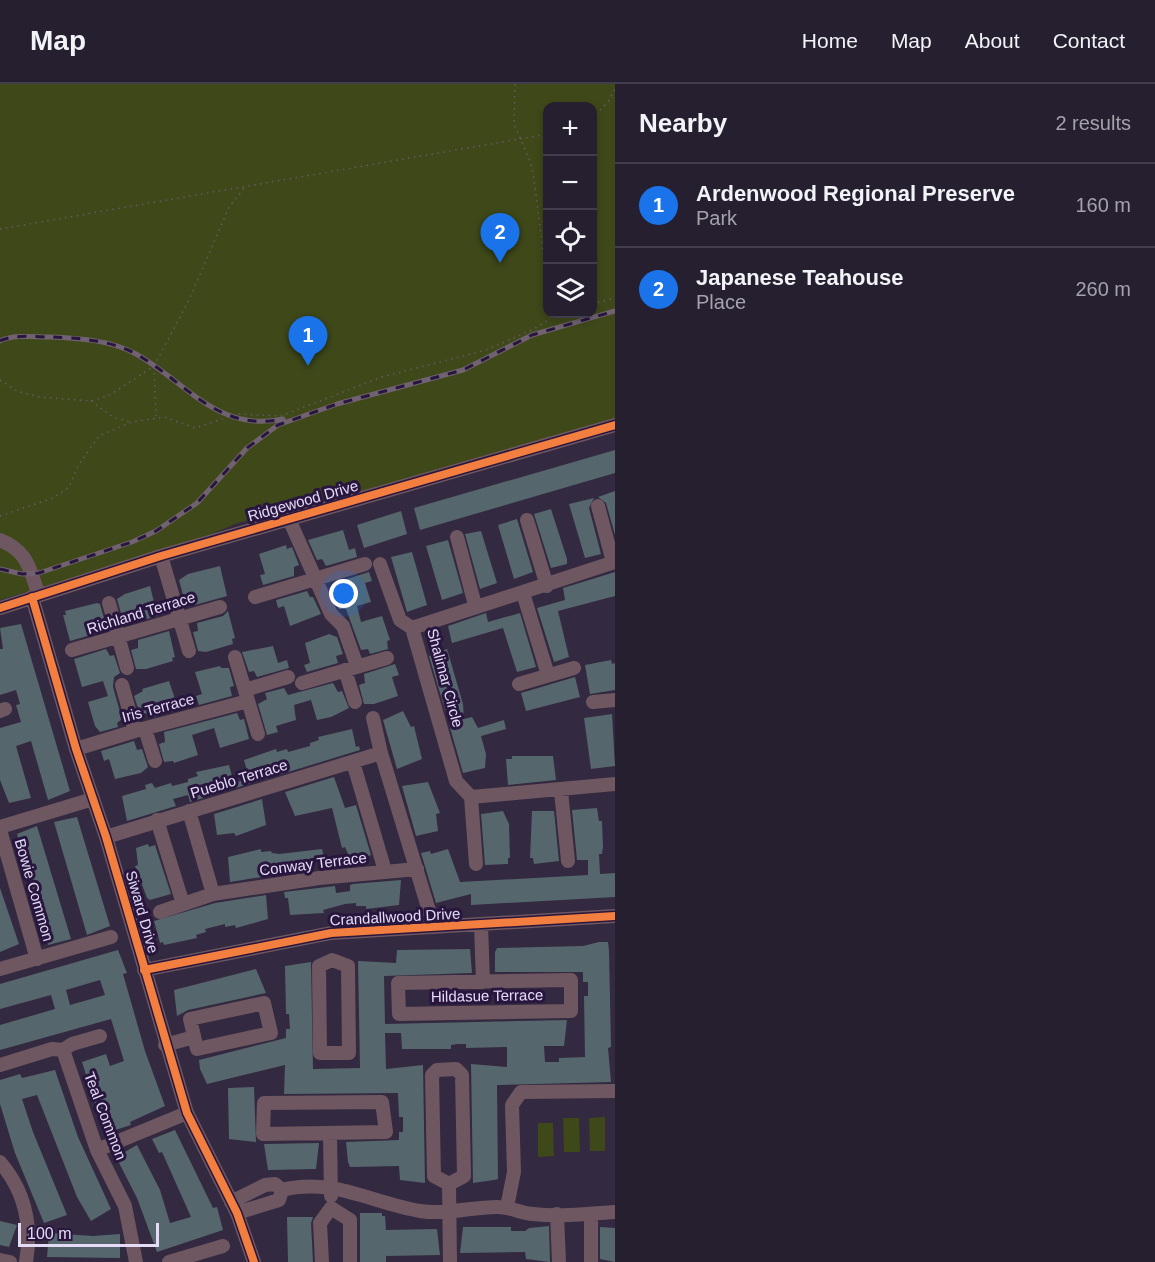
<!DOCTYPE html>
<meta charset="utf-8">
<style>
body{margin:0;font-family:Arial,sans-serif;background:#322c3c;color:#f1f3f6}
.controls{position:absolute;right:18px;top:18px;display:grid;overflow:hidden;border-radius:12px;box-shadow:0 3px 9px #0003}
.controls button{width:54px;height:54px;display:grid;place-items:center;padding:0;border:0;border-bottom:2px solid #423d4c;background:#261f30;color:#f1f3f6;font:30px sans-serif}
.scale{position:absolute;left:18px;bottom:15px;width:141px;box-sizing:border-box;padding-left:6px;border:3px solid #e4dbf6;border-top:0;font-size:16px;line-height:21px;white-space:nowrap;color:#e4dbf6;-webkit-text-stroke:4px #28163e;paint-order:stroke}
.you{position:absolute;left:344px;top:510px;width:21px;height:21px;margin:-15px;border:4px solid #fff;border-radius:50%;background:#1a73e8;box-shadow:0 0 0 9px #1a73e833}
.badge{display:grid;place-items:center;width:39px;height:39px;border-radius:50%;background:#1a73e8;color:#fff;font-size:20px;font-weight:700}
.pin{position:absolute;translate:-50% -50px;filter:drop-shadow(0 2px 3px #0008)}
.pin::after{content:'';position:absolute;top:32px;width:21px;height:18px;background:inherit;clip-path:polygon(0 0,100% 0,50% 100%)}
.list{margin:0;padding:0;list-style:none}
h2{display:flex;justify-content:space-between;align-items:center;height:78px;margin:0;padding:0 24px;font-size:26px}
h2 small{font-size:20px;font-weight:400;color:#a4a2ab}
.list li{display:grid;grid-template-columns:39px 1fr auto;gap:18px;align-items:center;box-sizing:border-box;height:84px;padding:0 24px;border-top:2px solid #423d4c}
.list b{display:block;font-size:22px;white-space:nowrap}
.list p{margin:0;font-size:20px;white-space:nowrap;color:#a4a2ab}
.list em{font-size:20px;font-style:normal;color:#a4a2ab}
.icon{flex:none;width:33px;height:33px;fill:none;stroke:currentColor;stroke-width:2;stroke-linecap:round;stroke-linejoin:round}
.map{position:relative;flex:none;width:615px;height:1178px;overflow:hidden}
header{display:flex;align-items:center;gap:36px;box-sizing:border-box;height:84px;padding:0 30px;background:#261f30;border-bottom:2px solid #423d4c}
header strong{font-size:28px}
nav{display:flex;gap:33px;margin-inline-start:auto;font-size:21px}
main{display:flex}
aside{flex:1;background:#261f30}
.map>svg:first-child{display:block}
</style>
<header>
<strong>Map</strong>
<nav><a>Home</a><a>Map</a><a>About</a><a>Contact</a></nav>
</header>
<main>
<div class="map">
<svg width="615" height="1178" viewBox="0 0 615 1178">
<rect width="100%" height="100%" fill="#332940"/>
<!-- green -->
<path fill="#3e4819" fill-rule="evenodd" d="M0,0H615V335L315,421L238,439L197,456L0,516ZM548,22H592V230H548Z
M605,1033V1067H590L589,1034Z
M563,1034H579L580,1068H564Z
M538,1039H553L554,1072L538,1073Z"/>
<!-- building -->
<path fill="#56666d" fill-rule="evenodd" d="M615,366V389L420,446L414,424Z
M615,407V451L606,419L598,413Z
M594,414L589,424L601,470L585,474L569,420Z
M551,425L567,475V480L551,484L534,430Z
M401,427L407,450L364,464L357,441Z
M517,435L533,488L514,495L498,441Z
M343,446L349,466L355,464L357,473L326,482L322,475L317,476L308,456Z
M481,447L497,499L480,505L465,450Z
M448,456L463,509L442,516L426,462Z
M286,461L287,465L292,463L299,481L294,483V492L263,501L260,491L265,490L259,470Z
M412,468L427,521L407,528L391,473Z
M220,482L227,512L195,521L192,513L184,515L179,496L188,490Z
M369,488L372,497L365,499L371,518L357,522L361,538L382,532L390,556L387,557L388,565L370,570L368,565L361,566L346,525H339L331,507L338,505V498Z
M615,488V512L558,527L569,573L554,578L537,524L565,516L563,504Z
M150,502L155,522L161,520L164,530L133,539L128,531L122,533L117,515L125,510Z
M307,507L310,513H313L321,530L290,542L284,522L278,524L276,516Z
M97,519L100,520L105,538L100,540L101,548L70,557L63,531H66L65,527Z
M228,527L235,554L232,555L233,560L206,568L198,567L193,548L198,547L197,539L223,532Z
M486,529L488,538L520,529L536,583L517,588L503,544L452,559L448,542Z
M21,540L70,707L48,716L31,657L16,662L31,714L9,719L0,696V644L21,638L16,621L20,620L16,606L0,611V565H3L0,544Z
M169,547L175,573L172,574L173,577L146,585H136L131,566L138,564V556Z
M329,550L337,553L343,570L336,572L338,579L307,588L304,581L310,579L305,559Z
M273,562L278,579L287,576L289,584L257,593L254,587L249,588L242,568Z
M106,565L110,572L114,571L120,589L114,593L113,603L122,635L117,639L118,643L100,648L95,642L88,618L108,612L103,597L82,603L74,575Z
M447,565L463,620L464,635L472,633L478,644L504,636L506,645L481,652L486,670L485,684L463,689L449,640L456,639L453,624L445,626L429,572Z
M611,576L612,580L615,579V606L590,610L585,581Z
M395,580L399,591L392,593L398,612L374,620H364L359,601L365,599L364,590Z
M220,582L221,584H229L234,602L230,603L232,612L199,621L196,612L202,610L195,588Z
M575,593L580,613L526,627L521,609Z
M169,597L176,618L179,617L182,625L150,634L149,629L140,630L134,612L143,607L142,605Z
M333,599L338,608L342,607L349,624L331,633L317,636L311,616L294,621L296,636L276,642L278,648L267,651L258,620L267,615L265,609L284,604L288,611Z
M403,627L411,643L414,642L422,675L397,685L383,636Z
M237,629L240,636L244,635L249,655L220,664L214,644L192,651L198,671L174,679L173,677L164,678L159,660L165,658L164,648Z
M612,630L615,682L591,685L584,634Z
M352,645L356,663L359,662L360,666L190,718L188,711L173,715L176,722L127,737L122,712L146,705L145,701L152,699L155,704L171,699L172,702L188,698V695L198,692L196,688L229,681L234,699L249,694L244,676L276,665L277,668L287,665L288,668L310,662V659L319,656L318,653Z
M134,657L137,666L142,665L148,683L141,689L115,695L109,675L104,677L101,667Z
M512,672H553L556,696L508,701L506,675H512Z
M334,693L345,724L356,721L371,771L352,779L345,763L342,764L332,724L295,732L285,708Z
M428,698L440,729L436,730L438,747L416,752L402,702Z
M262,715L266,741L236,752L234,749L217,751L214,730Z
M597,724L599,737H602L603,763L602,770H599L600,790L615,789V813L471,821V810L436,819L421,769L430,767L431,770L448,765L460,798L588,791V776H577L572,726Z
M503,727L509,740L510,774H508V780L485,781L481,730Z
M532,727H554L559,777L534,780L533,774H530Z
M77,733L110,842L87,851L54,738Z
M37,742L71,855L48,861L17,750Z
M148,760L149,763L155,761L171,810L150,816L147,814L135,782L138,781L136,764Z
M261,765V768L271,767L272,769L279,770L322,765L324,773L280,779V790L230,798L228,773Z
M401,796L399,821L366,825V822H356V819L345,820L323,826L324,829L290,831L288,814H285L284,808L335,802L336,809L350,807V801L353,800Z
M0,804L19,860L0,868Z
M266,811L268,835L236,844L235,841L225,843V840L205,845L206,848L196,851L197,854L164,861L163,858L160,859L154,837L215,819Z
M599,858H608L609,867L611,963L608,964L611,998L497,1001L498,1095L494,1096L473,1099L471,980L507,983V963L466,964V960H458L451,961V965H402L401,949H385L386,985L423,981L425,1099L400,1096L399,1082L350,1083L348,1078L346,1058L399,1056V1048H403V1033H399L398,1009L284,1010L285,981L207,1000L200,985L199,976L286,954V945H290L289,930H286L285,882L311,878L313,985L360,984L358,877L396,879L397,866L470,865L472,889L384,892L385,940L567,936L564,962H544L545,978H559V974L585,973L584,912H588V898H583V888H495V868L497,864L583,862Z
M118,866L127,889L123,890L145,967L165,1022L130,1038L131,1041L109,1048L96,1023L82,978L106,970L110,982L124,977L111,935L0,966V941L55,925L51,911L0,925V900ZM100,896L105,911L70,921L66,906Z
M256,885L266,909L188,926L177,932L174,906Z
M55,986L78,1053L111,1125L91,1137L77,1113L37,1011L22,1015L33,1048L67,1131L44,1139L15,1069L0,1020V996L20,990L22,994Z
M254,1003L256,1058L229,1055L228,1004Z
M175,1046L213,1124L217,1123L223,1146L157,1168L137,1114L116,1073L137,1061L160,1106L170,1139L191,1133L162,1068L159,1069L152,1055Z
M319,1059L316,1085L268,1086L264,1060Z
M360,1129H382V1132H385L386,1146L437,1145L440,1171L386,1172V1178H360Z
M287,1133H313L311,1139L313,1178H288Z
M0,1137L17,1141L9,1163L0,1161Z
M549,1142L550,1178L526,1175L525,1168L460,1169L463,1143H511V1147H525L529,1144Z
M600,1143L615,1144V1178L600,1175Z
M49,1149L93,1152L120,1150V1174L47,1173Z"/>
<g fill="none" stroke-linecap="round" stroke-linejoin="round">
<!-- path -->
<path stroke="#695965" stroke-width="1.5" stroke-dasharray="1.5 4.5" stroke-linecap="butt" d="M515,0L514,40L530,77L534,95L548,206
M592,35L608,18L615,5
M0,145L548,50
M592,220L615,214
M154,283L156,332
M0,296L17,307L39,313L91,317L110,311L154,282L189,216L229,123L246,102
M91,317L113,333L131,338
M0,432L53,414L69,403L78,382L99,352L132,338L164,333L195,344L237,330L281,332L382,293L486,266L534,245L548,236L552,230"/>
<!-- minor -->
<path stroke="#6e5761" stroke-width="14" d="M598,422L613,478
M289,435L331,530L343,542L357,582
M527,436L547,502
M457,453L475,521
M0,456C29,468 29,485 39,511
M161,472L189,567
M380,480L400,536L412,544
M523,509L548,591
M32,513L76,665L106,753L187,1029L237,1129L254,1178
M255,513L365,480
M109,519L127,584
M0,524L161,472L615,341
M412,544L615,478
M412,544L456,697L471,713
M72,566L220,523
M235,573L258,650
M345,586L355,618
M302,599L387,574
M519,600L574,584
M122,601L135,647
M245,606L288,593
M593,618L615,616
M0,627L5,625
M373,634L381,669L434,843
M145,645L155,677
M76,665L135,647L248,617
M353,678L385,787
M561,707L568,777
M471,713L615,700
M471,713L476,780
M189,727L213,810
M157,736L183,820
M0,743L93,715
M0,746L37,875
M106,753L381,669
M160,828L213,810L319,794L417,785
M481,841L483,898
M332,876L348,882L349,969H320L319,882Z
M0,885L111,853
M144,886L331,849L615,832
M571,896V927L399,930L398,899Z
M264,919L271,949L197,965L190,935Z
M165,961L194,953
M63,966L97,1066L125,1122L136,1178
M0,981L52,965L63,966L72,960L100,952
M456,985L462,991L464,1092L449,1100L434,1092L432,991L437,986Z
M382,1018L386,1048L263,1050L264,1019Z
M330,1051L331,1112
M97,1066L187,1029
M0,1078C25,1107 32,1142 26,1178
M449,1100L450,1178
M231,1118L265,1101L275,1100L282,1106C332,1093 372,1119 420,1127C447,1131 471,1123 497,1123C510,1123 521,1129 533,1130C559,1133 588,1130 615,1128
M507,1123L514,1088L512,1021L521,1008L615,1007
M237,1129L279,1116L282,1106
M557,1130L559,1178
M591,1130V1178
M0,1176L10,1178
M169,1178L223,1162
M322,1178L320,1139L331,1124L350,1136V1178"/>
<defs>
<path id="rail" d="M0,257C14,250 35,253 50,253C78,254 111,256 136,270C186,298 218,349 283,335
M0,485L22,490L39,489L132,458L156,447L197,419L247,364L278,341L337,320L463,286L532,251L615,227"/>
</defs>
<!-- rail casing -->
<use href="#rail" stroke="#706270" stroke-width="5"/>
<!-- rail -->
<use href="#rail" stroke="#28163e" stroke-width="3" stroke-dasharray="9" stroke-linecap="butt"/>
<defs>
<path id="cycleway" d="M32,513L76,665L106,753L187,1029L237,1129L254,1178
M0,524L161,472L615,341
M144,886L331,849L615,832"/>
</defs>
<!-- cycleway casing -->
<use href="#cycleway" stroke="#28163e" stroke-width="11"/>
<!-- cycleway -->
<use href="#cycleway" stroke="#f27e40" stroke-width="8"/>
</g>
<g text-anchor="middle" stroke-width="6" stroke-linejoin="round" paint-order="stroke">
<!-- street labels -->
<g font-size="15" fill="#e4dbf6" stroke="#28163e">
<text transform="translate(303 417) rotate(-16)" y="5">Ridgewood Drive</text>
<text transform="translate(141 529) rotate(-17)" y="5">Richland Terrace</text>
<text transform="translate(445 594) rotate(75)" y="5">Shalimar Circle</text>
<text transform="translate(158 624) rotate(-15)" y="5">Iris Terrace</text>
<text transform="translate(239 695) rotate(-17)" y="5">Pueblo Terrace</text>
<text transform="translate(313 780) rotate(-7)" y="5">Conway Terrace</text>
<text transform="translate(34 806) rotate(74)" y="5">Bowie Common</text>
<text transform="translate(142 828) rotate(74)" y="5">Siward Drive</text>
<text transform="translate(395 833) rotate(-3)" y="5">Crandallwood Drive</text>
<text transform="translate(487 912) rotate(-1)" y="5">Hildasue Terrace</text>
<text transform="translate(105 1032) rotate(69)" y="5">Teal Common</text>
</g>
</g>
</svg>
<div class="controls">
<button>+</button>
<button>−</button>
<button><svg class="icon" aria-label="locate" viewBox="0 0 24 24"><circle cx="12" cy="12" r="6"/><path d="M12 2v4M12 18v4M2 12h4M18 12h4"/></svg></button>
<button><svg class="icon" aria-label="layers" viewBox="0 0 24 24"><path d="M12 4l9 5-9 5-9-5zM3 14l9 5 9-5"/></svg></button>
</div>
<div class="scale">100 m</div>
<div class="you"></div>
<div class="pin badge" style="left:308px;top:282px">1</div>
<div class="pin badge" style="left:500px;top:179px">2</div>
</div>
<aside>
<h2>Nearby<small>2 results</small></h2>
<ul class="list">
<li><span class="badge">1</span><div><b>Ardenwood Regional Preserve</b><p>Park</p></div><em>160 m</em></li>
<li><span class="badge">2</span><div><b>Japanese Teahouse</b><p>Place</p></div><em>260 m</em></li>
</ul>
</aside>
</main>
